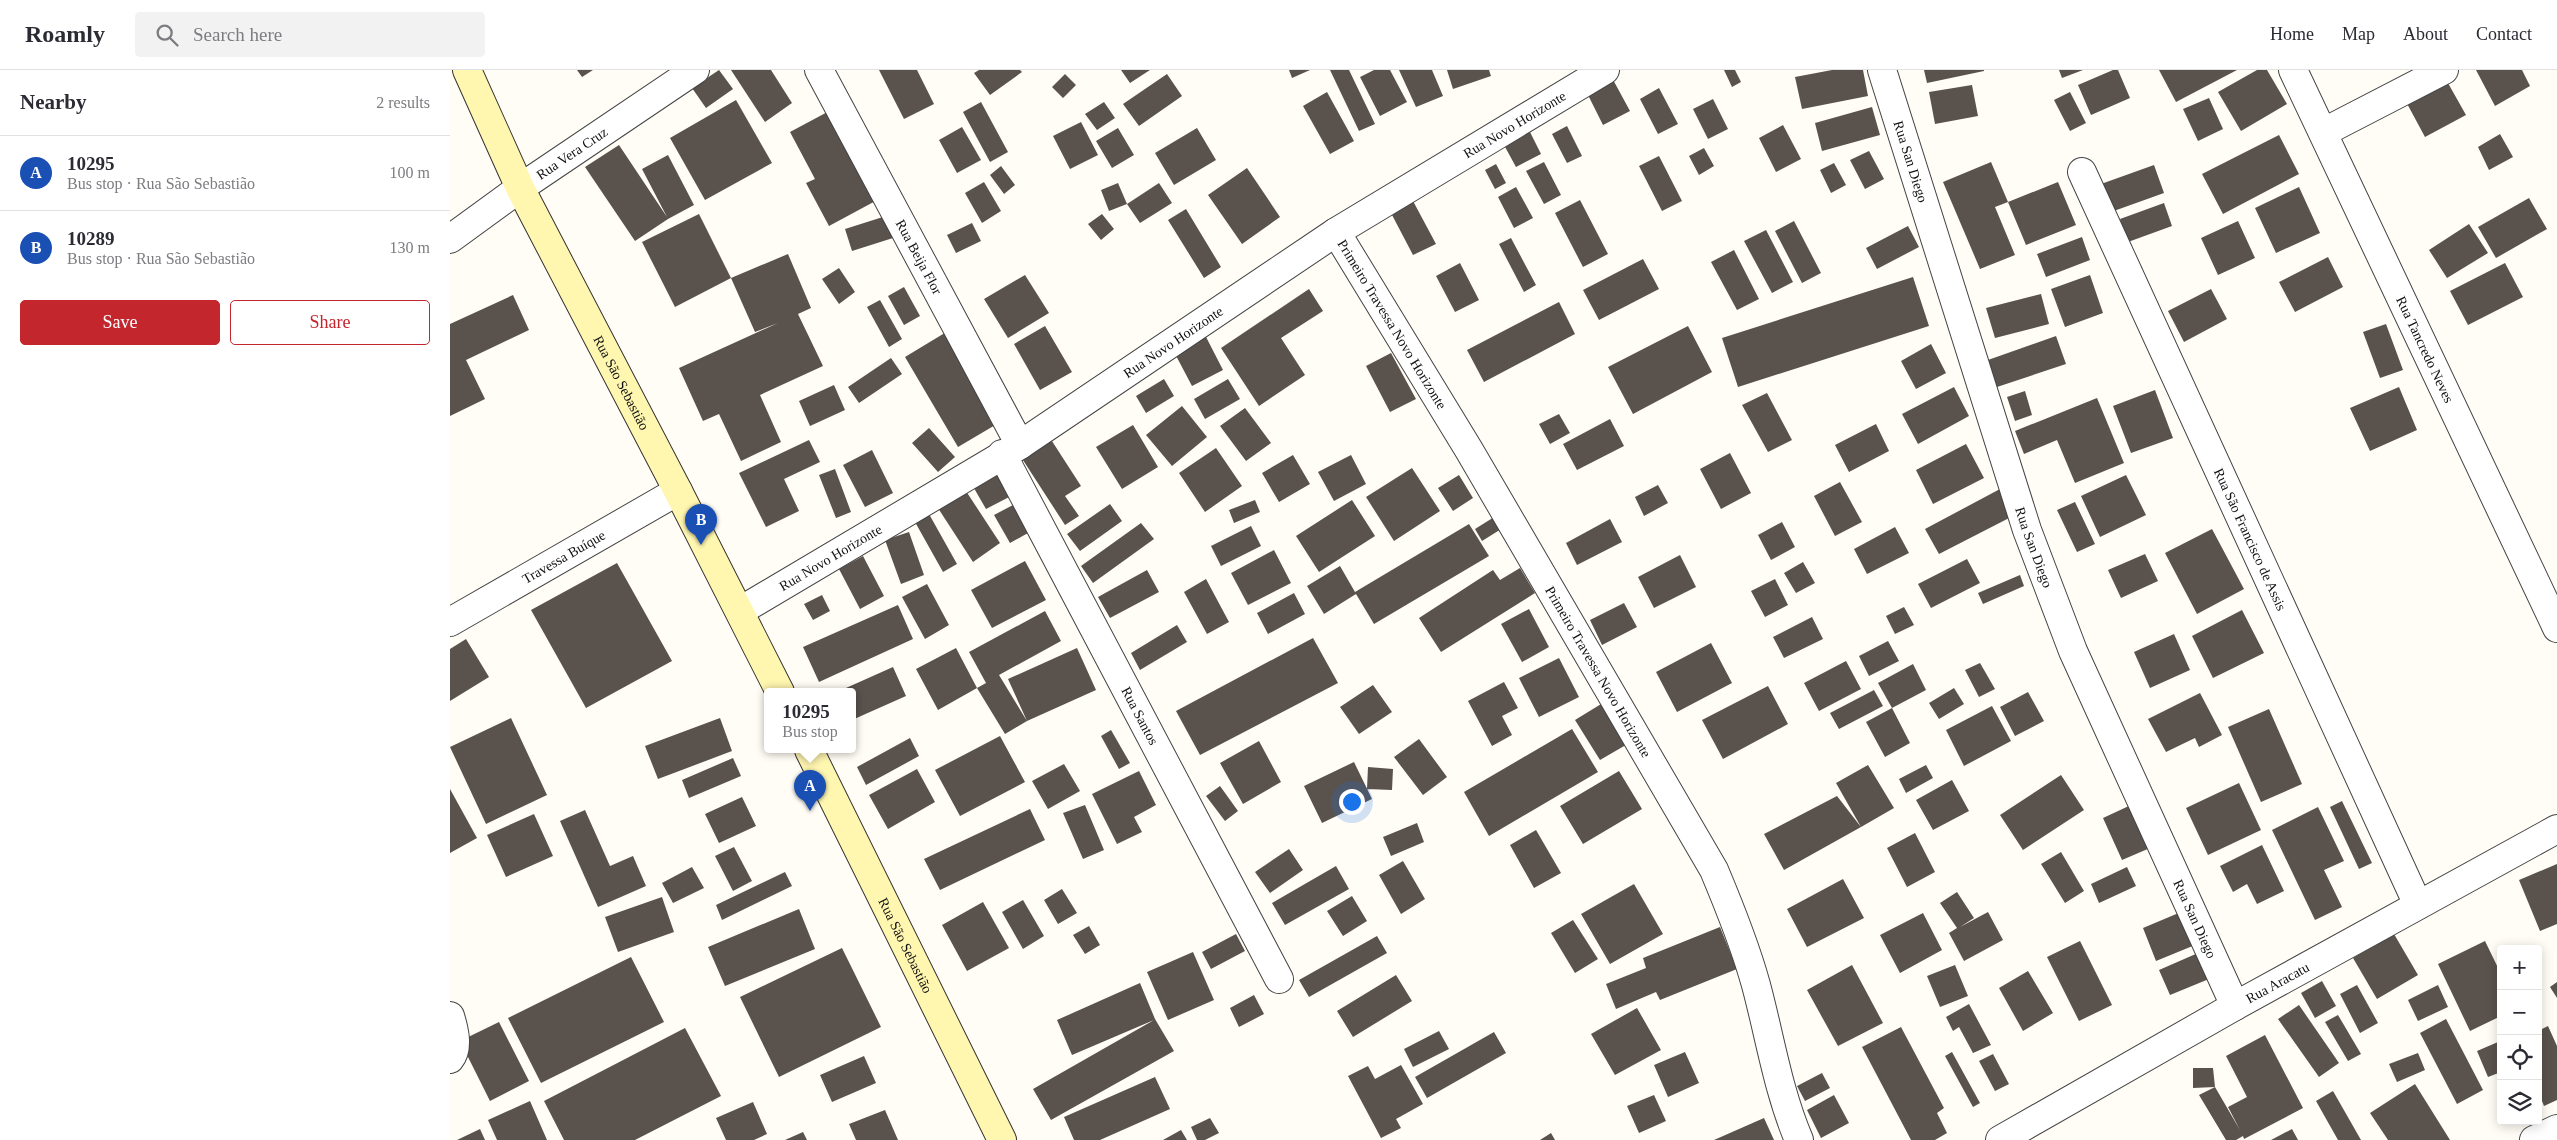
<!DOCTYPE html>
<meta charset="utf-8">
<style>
body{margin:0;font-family:"Times New Roman",serif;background:#f2f2f3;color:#2b2b33}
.controls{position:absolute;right:15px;bottom:15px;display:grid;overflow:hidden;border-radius:5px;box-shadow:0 2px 12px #0003}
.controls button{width:45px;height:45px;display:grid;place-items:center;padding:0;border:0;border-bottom:1px solid #e1e1e2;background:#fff;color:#2b2b33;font:25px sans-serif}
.you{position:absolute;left:901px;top:731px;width:18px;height:18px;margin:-12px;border:4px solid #fff;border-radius:50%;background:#1a73e8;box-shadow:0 0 0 8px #1a73e833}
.badge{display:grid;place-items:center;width:32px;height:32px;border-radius:50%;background:#c4262e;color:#fff;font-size:16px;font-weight:700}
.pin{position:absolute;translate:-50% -41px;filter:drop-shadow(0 1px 2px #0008)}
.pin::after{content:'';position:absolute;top:26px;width:18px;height:15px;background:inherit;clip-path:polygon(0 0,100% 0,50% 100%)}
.popup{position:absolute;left:314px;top:618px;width:92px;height:65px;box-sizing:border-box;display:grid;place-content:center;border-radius:5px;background:#fff;filter:drop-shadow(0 1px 4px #0005);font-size:16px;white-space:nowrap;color:#7c7c81}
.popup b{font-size:19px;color:#2b2b33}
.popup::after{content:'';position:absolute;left:50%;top:100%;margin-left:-10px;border:10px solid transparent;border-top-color:#fff}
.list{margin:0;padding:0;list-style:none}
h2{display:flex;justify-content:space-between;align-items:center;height:65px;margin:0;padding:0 20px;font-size:21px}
h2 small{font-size:16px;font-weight:400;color:#7c7c81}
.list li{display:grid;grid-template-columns:32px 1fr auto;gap:15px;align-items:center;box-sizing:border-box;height:75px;padding:0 20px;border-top:1px solid #e1e1e2}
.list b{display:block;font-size:19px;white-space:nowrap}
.list p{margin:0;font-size:16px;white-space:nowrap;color:#7c7c81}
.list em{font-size:16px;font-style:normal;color:#7c7c81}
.actions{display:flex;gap:10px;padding:15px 20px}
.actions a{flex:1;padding:11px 0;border:1px solid #c4262e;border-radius:5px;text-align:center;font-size:18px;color:#c4262e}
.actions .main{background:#c4262e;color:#fff}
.icon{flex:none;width:28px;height:28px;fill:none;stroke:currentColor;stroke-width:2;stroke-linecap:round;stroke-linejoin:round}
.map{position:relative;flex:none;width:2107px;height:1070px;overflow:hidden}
header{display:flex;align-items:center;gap:30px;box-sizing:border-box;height:70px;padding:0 25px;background:#fff;border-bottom:1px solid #e1e1e2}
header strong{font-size:24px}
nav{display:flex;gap:28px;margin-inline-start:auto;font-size:18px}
.search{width:350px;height:45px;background:#f2f2f3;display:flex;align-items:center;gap:12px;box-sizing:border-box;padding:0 18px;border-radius:5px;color:#7c7c81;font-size:19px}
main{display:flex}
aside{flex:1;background:#fff}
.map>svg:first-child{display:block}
</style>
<header>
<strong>Roamly</strong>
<div class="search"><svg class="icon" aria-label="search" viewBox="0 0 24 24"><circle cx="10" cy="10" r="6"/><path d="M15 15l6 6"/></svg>Search here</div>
<nav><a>Home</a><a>Map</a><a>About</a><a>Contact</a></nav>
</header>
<main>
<aside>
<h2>Nearby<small>2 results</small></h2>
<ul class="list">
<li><span class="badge" style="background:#1a4fb4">A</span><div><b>10295</b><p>Bus stop · Rua São Sebastião</p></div><em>100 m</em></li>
<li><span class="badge" style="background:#1a4fb4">B</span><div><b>10289</b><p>Bus stop · Rua São Sebastião</p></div><em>130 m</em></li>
</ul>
<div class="actions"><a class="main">Save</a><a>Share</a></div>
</aside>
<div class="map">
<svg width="2107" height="1070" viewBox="0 0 2107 1070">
<rect width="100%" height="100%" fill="#fffdf5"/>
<!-- building -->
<path fill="#5a524d" d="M127,0H143L132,7Z
M269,0L283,19L256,38L242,18Z
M281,0H321L342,33L315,52Z
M429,0H467L484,34L454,49Z
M529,0H570L572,2L540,25L524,3Z
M671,0H700L680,13Z
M839,0H860L842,8Z
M880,0H899L925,54L909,61Z
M924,0H940L957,32L930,46L910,7Z
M949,0H982L993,26L966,37Z
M997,0H1039L1041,6L1003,19Z
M1274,0H1285L1291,12L1282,17Z
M1382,0H1413L1418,26L1352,39L1345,7Z
M1474,0H1534V1L1477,13Z
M1609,0H1633L1612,8Z
M1663,0H1668L1680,28L1641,45L1628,15Z
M1709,0H1787L1726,32Z
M1807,0H1817L1837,34L1791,61L1768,22Z
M2026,0H2072L2080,16L2045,36Z
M615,4L626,15L613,28L602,17Z
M717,4L732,26L689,56L673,34Z
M1161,6L1180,41L1153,55L1135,19Z
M1994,6L2016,45L1975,67L1954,28Z
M1522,15L1528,46L1485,54L1479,22Z
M1209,18L1228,54L1208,64L1190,29Z
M877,22L904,71L880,84L853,36Z
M1620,22L1636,53L1620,61L1604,30Z
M1759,28L1773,59L1748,71L1733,39Z
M1263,29L1278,59L1258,69L1243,39Z
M286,30L322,93L255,130L220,68Z
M531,32L558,82L540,92L513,42Z
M654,32L665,48L647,60L635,44Z
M1422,37L1430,65L1372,81L1365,53Z
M383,39L431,128L379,156L356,113L365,109L340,62Z
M631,52L648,85L620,99L603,66Z
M1333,55L1351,89L1326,102L1309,68Z
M1117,56L1132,86L1117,93L1102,64Z
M512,57L531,90L507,103L489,70Z
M668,58L684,85L662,98L646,71Z
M747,58L766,90L724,115L705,83Z
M1080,62L1091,84L1066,97L1054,75Z
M2050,64L2063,87L2039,100L2028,77Z
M1829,65L1849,104L1773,144L1752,104Z
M169,75L217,147L192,99L218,85L244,135L218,149L185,171L135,97Z
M1254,78L1264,96L1249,105L1239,86Z
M1419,81L1434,109L1415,119L1400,90Z
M1209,86L1232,131L1212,141L1189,96Z
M1094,92L1111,125L1094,134L1076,101Z
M1541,92L1558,132L1608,112L1626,155L1576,175L1558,132L1545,137L1565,185L1530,199L1493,112Z
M1384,93L1396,115L1381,123L1370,100Z
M1046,94L1056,113L1045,119L1035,100Z
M1704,95L1714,123L1661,142L1651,114Z
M551,96L565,115L554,124L540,105Z
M797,98L830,147L792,174L758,125Z
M534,112L551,141L532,153L515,123Z
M668,113L677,134L659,141L651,120Z
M709,113L722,133L690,153L677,134Z
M1066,117L1083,148L1064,158L1048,127Z
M1849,117L1870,163L1826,183L1805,138Z
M2079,128L2097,159L2046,188L2028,157Z
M1130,130L1158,184L1133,197L1105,143Z
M963,131L986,174L963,185L941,143Z
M1714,133L1722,156L1678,172L1670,149Z
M736,139L771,197L754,208L718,150Z
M249,144L281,208L225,237L192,172Z
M652,144L664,159L651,170L638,154Z
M436,146L443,168L402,181L395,159Z
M1344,151L1371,203L1352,213L1325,161Z
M1788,151L1805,188L1768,205L1751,168Z
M522,153L531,171L506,183L497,165Z
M2019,154L2038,183L1997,208L1979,180Z
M1458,156L1469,177L1427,199L1416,178Z
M1316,160L1343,212L1322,223L1294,171Z
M1632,167L1640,190L1596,207L1587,184Z
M1061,168L1086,215L1074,222L1049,174Z
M1284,180L1309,229L1287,240L1261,192Z
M338,184L361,238L348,244L373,296L310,325L331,372L291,391L269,344L253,351L229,298L328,253L305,262L281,208Z
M1878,187L1893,217L1845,242L1829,212Z
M1193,189L1209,219L1149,250L1133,220Z
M1010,193L1029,230L1005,242L986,206Z
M2055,193L2073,227L2018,255L2000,221Z
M389,198L405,222L389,234L372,209Z
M575,205L599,243L558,268L534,229Z
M1640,205L1653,243L1615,257L1601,219Z
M1463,207L1479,256L1288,317L1272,268Z
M454,217L470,246L454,255L438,226Z
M859,219L873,241L831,268L855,305L809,336L771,278Z
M1761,219L1777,249L1734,272L1718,241Z
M1591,224L1599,254L1545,268L1536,238Z
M63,225L79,260L16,290L35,329L0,346V254Z
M430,230L452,269L439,277L417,237Z
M1109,232L1125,264L1034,312L1017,280Z
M1936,254L1953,300L1930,308L1913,262Z
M595,256L622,302L590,320L564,274Z
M1238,256L1262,302L1183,344L1158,297Z
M498,261L552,351L508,377L455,287Z
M754,263L773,300L742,316L723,280Z
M1606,266L1616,294L1547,317L1538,290Z
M1481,274L1496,303L1466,319L1451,291Z
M941,283L966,329L940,342L916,296Z
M441,288L452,304L409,333L398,317Z
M714,309L724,326L696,343L686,326Z
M778,309L790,329L755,349L744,329Z
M384,315L395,340L360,356L349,331Z
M1504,317L1519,346L1468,374L1452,344Z
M1949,317L1967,360L1920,381L1900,338Z
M1705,320L1723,368L1681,383L1663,336Z
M1575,321L1582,345L1565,351L1557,327Z
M1317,323L1342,370L1318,382L1292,335Z
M1647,328L1674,393L1625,413L1607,370L1574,384L1565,361Z
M732,336L757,367L722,396L696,365Z
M795,338L821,373L796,391L770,356Z
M1109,344L1120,363L1100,374L1089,354Z
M1160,349L1174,376L1127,400L1113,374Z
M1426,354L1439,381L1399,402L1385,375Z
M683,355L708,397L672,419L646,377Z
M479,358L505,387L488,402L462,373Z
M600,368L631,416L615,426L629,446L615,455L571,387Z
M359,370L370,392L334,409L349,441L316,457L289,403Z
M1516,374L1534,408L1483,434L1466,400Z
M766,378L792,416L755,442L729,403Z
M422,380L443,423L415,437L393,395Z
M1280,383L1301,423L1271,439L1250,399Z
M843,385L860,414L829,432L812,403Z
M901,385L916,414L884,431L868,402Z
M548,398L563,425L536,439L521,413Z
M962,398L990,441L944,471L916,427Z
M385,399L401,442L386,448L369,405Z
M1009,405L1023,428L1003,441L988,418Z
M1676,405L1696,445L1650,467L1631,426Z
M1390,412L1412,452L1385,466L1364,426Z
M1208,415L1218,433L1194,446L1185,427Z
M514,418L550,473L523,492L486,435Z
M1550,419L1563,446L1489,484L1475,459Z
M805,430L810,442L784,453L779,440Z
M902,430L925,466L869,502L846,466Z
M1625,432L1645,474L1627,482L1607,440Z
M660,434L672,451L630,481L617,464Z
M563,435L578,463L560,473L544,445Z
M479,444L507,494L493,502L465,452Z
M1049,444L1056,456L1032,471L1025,459Z
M1160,449L1172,472L1127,495L1116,473Z
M1332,452L1345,477L1321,490L1308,465Z
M691,453L704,469L643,513L631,496Z
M1019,454L1039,486L924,554L906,524L874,544L857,516L890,496L905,522Z
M801,456L811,476L771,496L761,476Z
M1445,457L1459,483L1417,504L1404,479Z
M1762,459L1794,519L1747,544L1715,483Z
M459,462L474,505L451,514L435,470Z
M824,480L841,513L798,535L781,503Z
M1695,484L1708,511L1671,528L1658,500Z
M1230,485L1246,517L1204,538L1188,507Z
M413,486L434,526L410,539L389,499Z
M1517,489L1530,513L1481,538L1468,514Z
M575,491L596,530L542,558L521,520Z
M1353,492L1365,513L1346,523L1334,503Z
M167,493L222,591L136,638L81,540Z
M1070,498L1085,523L991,582L969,548L1043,500L1050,510Z
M697,500L709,522L660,548L648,527Z
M1570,505L1574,516L1533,534L1528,523Z
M756,509L779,552L757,564L734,522Z
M1325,509L1338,535L1315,547L1301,521Z
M477,514L499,555L475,569L452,527Z
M844,523L855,544L818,564L807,543Z
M372,525L380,541L363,550L354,534Z
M1174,533L1187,557L1152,575L1140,550Z
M448,535L463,569L369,612L353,577Z
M1454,537L1464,555L1445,564L1436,546Z
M1079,539L1099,577L1072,592L1051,554Z
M1792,540L1814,583L1763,608L1742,566Z
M595,541L611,571L549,605L577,651L558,609L627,578L646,620L577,651L555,664L527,618L488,640L466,599L506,578L527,618L536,613L519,582Z
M1362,547L1373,569L1334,588L1323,567Z
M727,555L737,572L690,600L681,583Z
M1724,564L1740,600L1700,618L1684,582Z
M863,568L888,613L750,685L726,641Z
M16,569L39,607L0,631V579Z
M1438,571L1449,591L1419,606L1409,586Z
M1261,573L1282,613L1227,642L1206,602Z
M1109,588L1129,627L1089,647L1069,608Z
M1396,591L1411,619L1369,641L1354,613Z
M1530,593L1545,619L1529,627L1515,600Z
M1463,594L1476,620L1442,638L1428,613Z
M443,597L456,626L402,650V622H387Z
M1054,612L1068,638L1052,646L1062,665L1042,676L1018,631Z
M923,615L942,642L909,664L890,637Z
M1318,616L1338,654L1273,689L1252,650Z
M1504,618L1514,634L1489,649L1479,633Z
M1424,620L1433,636L1389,659L1380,643Z
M1578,622L1594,651L1565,666L1550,637Z
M1750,623L1772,665L1749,677L1745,668L1716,682L1698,649Z
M1156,631L1181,672L1150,690L1125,650Z
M1542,636L1561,671L1514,696L1496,660Z
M1442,638L1460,673L1435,687L1416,652Z
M1819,639L1852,714L1811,732L1778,657Z
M61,648L97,725L36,754L0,677Z
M270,648L282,681L208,709L195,676Z
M1122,659L1148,702L1039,766L1014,722Z
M661,660L680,693L669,699L651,666Z
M550,666L575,712L510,746L485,700Z
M460,668L469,686L416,715L407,697Z
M969,669L997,707L973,725L944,687Z
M809,671L831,712L793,734L770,693Z
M283,688L291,706L239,728L232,710Z
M904,692L922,729L872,753L854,716Z
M614,694L630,721L598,739L582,711Z
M1418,695L1444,738L1411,757L1334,800L1314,764L1387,726L1411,757L1386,713Z
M1476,695L1483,708L1456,723L1449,709Z
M918,697L943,699L942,720L917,719Z
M467,699L485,732L438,759L419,725Z
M689,701L706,735L684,747L692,762L667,774L642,724Z
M1169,701L1192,739L1133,774L1110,736Z
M1611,705L1634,740L1573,780L1550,745Z
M1502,710L1519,741L1483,760L1466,730Z
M1789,713L1811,760L1758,785L1736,738Z
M770,716L788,741L775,751L756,726Z
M0,719L27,768L0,783Z
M292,727L306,756L269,773L255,744Z
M1892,731L1922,793L1909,799L1880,737Z
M635,735L654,780L633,789L613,743Z
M1681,735L1700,778L1672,790L1653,748Z
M1868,737L1894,791L1874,800L1892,837L1865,850L1822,760Z
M580,739L595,770L490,820L474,789Z
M135,740L160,796L183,786L196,816L148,837L110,751Z
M84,744L103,786L56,807L37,765Z
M967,753L974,772L941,786L933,767Z
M1086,760L1111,803L1084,818L1060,775Z
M1465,763L1485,802L1457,817L1437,778Z
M1812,775L1834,821L1807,834L1797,814L1783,822L1770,796Z
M284,777L302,811L283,821L265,786Z
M839,779L853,800L820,823L805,802Z
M1611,782L1634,821L1615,833L1591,794Z
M953,791L975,829L951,844L929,805Z
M2107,794V854L2090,861L2069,810Z
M886,796L899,819L835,855L822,833Z
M242,797L254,818L223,833L212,813Z
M1677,797L1686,816L1649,833L1641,814Z
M335,802L342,816L272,850L266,835Z
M1393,809L1414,848L1357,877L1337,839Z
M1184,814L1213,864L1160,894L1131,844Z
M612,819L627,843L608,854L594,830Z
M1507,822L1524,848L1510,857L1538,842L1553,870L1514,891L1499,863L1507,858L1490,833Z
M902,826L917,851L893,866L877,841Z
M212,827L224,862L168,882L155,847Z
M573,830L594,866L573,879L552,842Z
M533,832L559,878L517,901L492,855Z
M349,839L365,879L275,916L258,877Z
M1731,842L1745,875L1706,891L1693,858Z
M1473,843L1492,880L1450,903L1430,865Z
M1123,850L1148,889L1125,903L1101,863Z
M639,856L650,875L635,884L623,865Z
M1270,857L1287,899L1210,930L1206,922L1166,939L1156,914L1196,898L1193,888Z
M786,864L795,881L761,899L752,882Z
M1944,864L1968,905L1927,929L1903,888Z
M927,866L937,883L859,927L849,910Z
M1630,871L1662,935L1629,951L1597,887Z
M2035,871L2051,904V946L2020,961L1988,894Z
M392,878L431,957L329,1007L290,927Z
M743,882L764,930L718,950L697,902Z
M1748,883L1759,909L1720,925L1709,900Z
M181,887L214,952L91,1013L58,948Z
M1402,895L1433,953L1388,976L1357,920Z
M1505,895L1518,926L1490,937L1477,906Z
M1578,901L1603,943L1573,961L1549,918Z
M946,905L962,931L903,967L887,941Z
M1872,911L1886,936L1865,948L1851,923Z
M2107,912V928L2100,917Z
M690,913L705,949L724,981L601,1050L583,1019L704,950L622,985L607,950Z
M1907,915L1928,953L1910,963L1890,924Z
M1988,915L1998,937L1968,951L1958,930Z
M804,925L814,944L789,957L780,938Z
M1519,934L1541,975L1523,983L1509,957L1503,961L1496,947Z
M1849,935L1889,993L1869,1007L1828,949Z
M1187,938L1211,980L1165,1005L1141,964Z
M1888,945L1911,984L1898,991L1875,952Z
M1996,949L2033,1020L2007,1034L1970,963Z
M49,952L79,1011L40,1031L10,971Z
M2098,956L2107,976V1030L2094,1036L2088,1021V961Z
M1451,957L1494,1038L1487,1043L1497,1063L1485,1070H1461L1412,977Z
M235,958L271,1026L185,1070H114L94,1031Z
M989,961L999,979L963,997L954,979Z
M1044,962L1056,983L977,1028L965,1007Z
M1815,965L1853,1038L1794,1069L1793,1066L1786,1070H1776L1749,1025L1765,1017L1790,1060L1778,1037L1797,1027L1776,986Z
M2048,972L2051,979V1002L2038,1007L2027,981Z
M1235,982L1249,1013L1218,1027L1204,995Z
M1502,982L1530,1033L1523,1037L1495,986Z
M1968,983L1975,1000L1947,1012L1939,994Z
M1543,984L1559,1014L1545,1021L1529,991Z
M414,986L426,1013L382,1032L370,1005Z
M951,995L973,1034L946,1049L951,1058L931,1068L898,1006L918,996L925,1009Z
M1743,998H1763L1765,1017L1743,1018Z
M1372,1003L1380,1018L1355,1031L1347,1016Z
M705,1007L720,1039L650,1070H624L614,1047Z
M1965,1014L2000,1070H1938L1920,1043Z
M1883,1021L1911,1070H1888L1866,1031Z
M1204,1025L1216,1051L1189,1063L1177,1036Z
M1384,1025L1399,1053L1371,1068L1357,1040Z
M80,1031L97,1070H47L38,1050Z
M303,1032L317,1064L304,1070H276L266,1048Z
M435,1040L448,1070H406L399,1054Z
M760,1048L769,1063L755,1070H747L741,1057Z
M1314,1048L1324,1070H1264Z
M30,1059L35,1070H7Z
M1842,1059L1848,1070H1821Z
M731,1060L737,1070H713Z
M353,1062L357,1070H335Z
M1101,1063L1105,1070H1090Z"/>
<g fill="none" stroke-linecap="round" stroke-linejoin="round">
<defs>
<g id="street">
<path id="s1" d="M369,0L570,375"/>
<path id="s2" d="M1432,0L1577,460L1623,581L1785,936"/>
<path id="s3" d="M1843,0L2107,558"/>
<path d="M1874,62L1994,0"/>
<path id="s4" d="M1632,102L1968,835"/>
<path id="s5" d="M886,162L1019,380L1264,800C1280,838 1295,875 1306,915C1320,967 1328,1021 1349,1070"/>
<path id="s6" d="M0,169L70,118L245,0"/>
<path id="s7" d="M552,384L829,909"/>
<path id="s8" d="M290,541L570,375L886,162L1155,0"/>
<path id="s9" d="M0,552L228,421"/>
<path d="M0,946C4,959 9,978 0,989"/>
<path id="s10" d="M1550,1070L1785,936L2107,759"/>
<path d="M2084,1070L2107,1059"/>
</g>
<g id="secondary">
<path id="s11" d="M17,0L70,118L228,421L330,622"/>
<path id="s12" d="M359,680L552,1070"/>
</g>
</defs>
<!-- street casing -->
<use href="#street" stroke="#444" stroke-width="30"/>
<!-- secondary casing -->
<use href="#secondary" stroke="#333" stroke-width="30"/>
<!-- street -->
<use href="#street" stroke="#fff" stroke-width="28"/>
<!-- secondary -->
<use href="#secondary" stroke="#fff6b0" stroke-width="28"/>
</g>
<g text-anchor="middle" stroke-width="5" stroke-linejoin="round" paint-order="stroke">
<!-- street labels -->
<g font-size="14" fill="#111" stroke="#fff">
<text dy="5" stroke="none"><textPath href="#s8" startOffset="915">Rua Novo Horizonte</textPath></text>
<text dy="5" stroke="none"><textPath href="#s6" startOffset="149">Rua Vera Cruz</textPath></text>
<text dy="5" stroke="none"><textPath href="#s2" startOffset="96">Rua San Diego</textPath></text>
<text dy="5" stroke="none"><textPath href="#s1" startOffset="212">Rua Beija Flor</textPath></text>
<text dy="5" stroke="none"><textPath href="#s5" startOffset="108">Primeiro Travessa Novo Horizonte</textPath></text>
<text dy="5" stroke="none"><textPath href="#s8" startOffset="510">Rua Novo Horizonte</textPath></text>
<text dy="5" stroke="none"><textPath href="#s3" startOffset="309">Rua Tancredo Neves</textPath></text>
<text dy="5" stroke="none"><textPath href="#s11" startOffset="349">Rua São Sebastião</textPath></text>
<text dy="5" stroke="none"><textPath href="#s4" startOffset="404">Rua São Francisco de Assis</textPath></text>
<text dy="5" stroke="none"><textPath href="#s2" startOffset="501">Rua San Diego</textPath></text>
<text dy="5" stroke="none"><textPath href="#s9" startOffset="131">Travessa Buíque</textPath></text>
<text dy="5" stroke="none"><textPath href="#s8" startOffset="105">Rua Novo Horizonte</textPath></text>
<text dy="5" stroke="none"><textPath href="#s5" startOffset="512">Primeiro Travessa Novo Horizonte</textPath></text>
<text dy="5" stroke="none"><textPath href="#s7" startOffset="296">Rua Santos</textPath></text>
<text dy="5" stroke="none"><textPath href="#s2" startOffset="906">Rua San Diego</textPath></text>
<text dy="5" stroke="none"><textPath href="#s12" startOffset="218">Rua São Sebastião</textPath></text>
<text dy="5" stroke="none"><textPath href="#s10" startOffset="319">Rua Aracatu</textPath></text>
</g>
</g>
</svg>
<div class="controls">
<button>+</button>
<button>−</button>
<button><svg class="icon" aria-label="locate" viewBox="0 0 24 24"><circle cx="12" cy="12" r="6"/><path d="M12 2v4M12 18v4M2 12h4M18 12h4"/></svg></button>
<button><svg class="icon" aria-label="layers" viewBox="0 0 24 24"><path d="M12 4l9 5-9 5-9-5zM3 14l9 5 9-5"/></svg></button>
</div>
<div class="you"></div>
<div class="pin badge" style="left:360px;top:741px;background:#1a4fb4">A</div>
<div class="popup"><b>10295</b>Bus stop</div>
<div class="pin badge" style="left:251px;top:475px;background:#1a4fb4">B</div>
</div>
</main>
